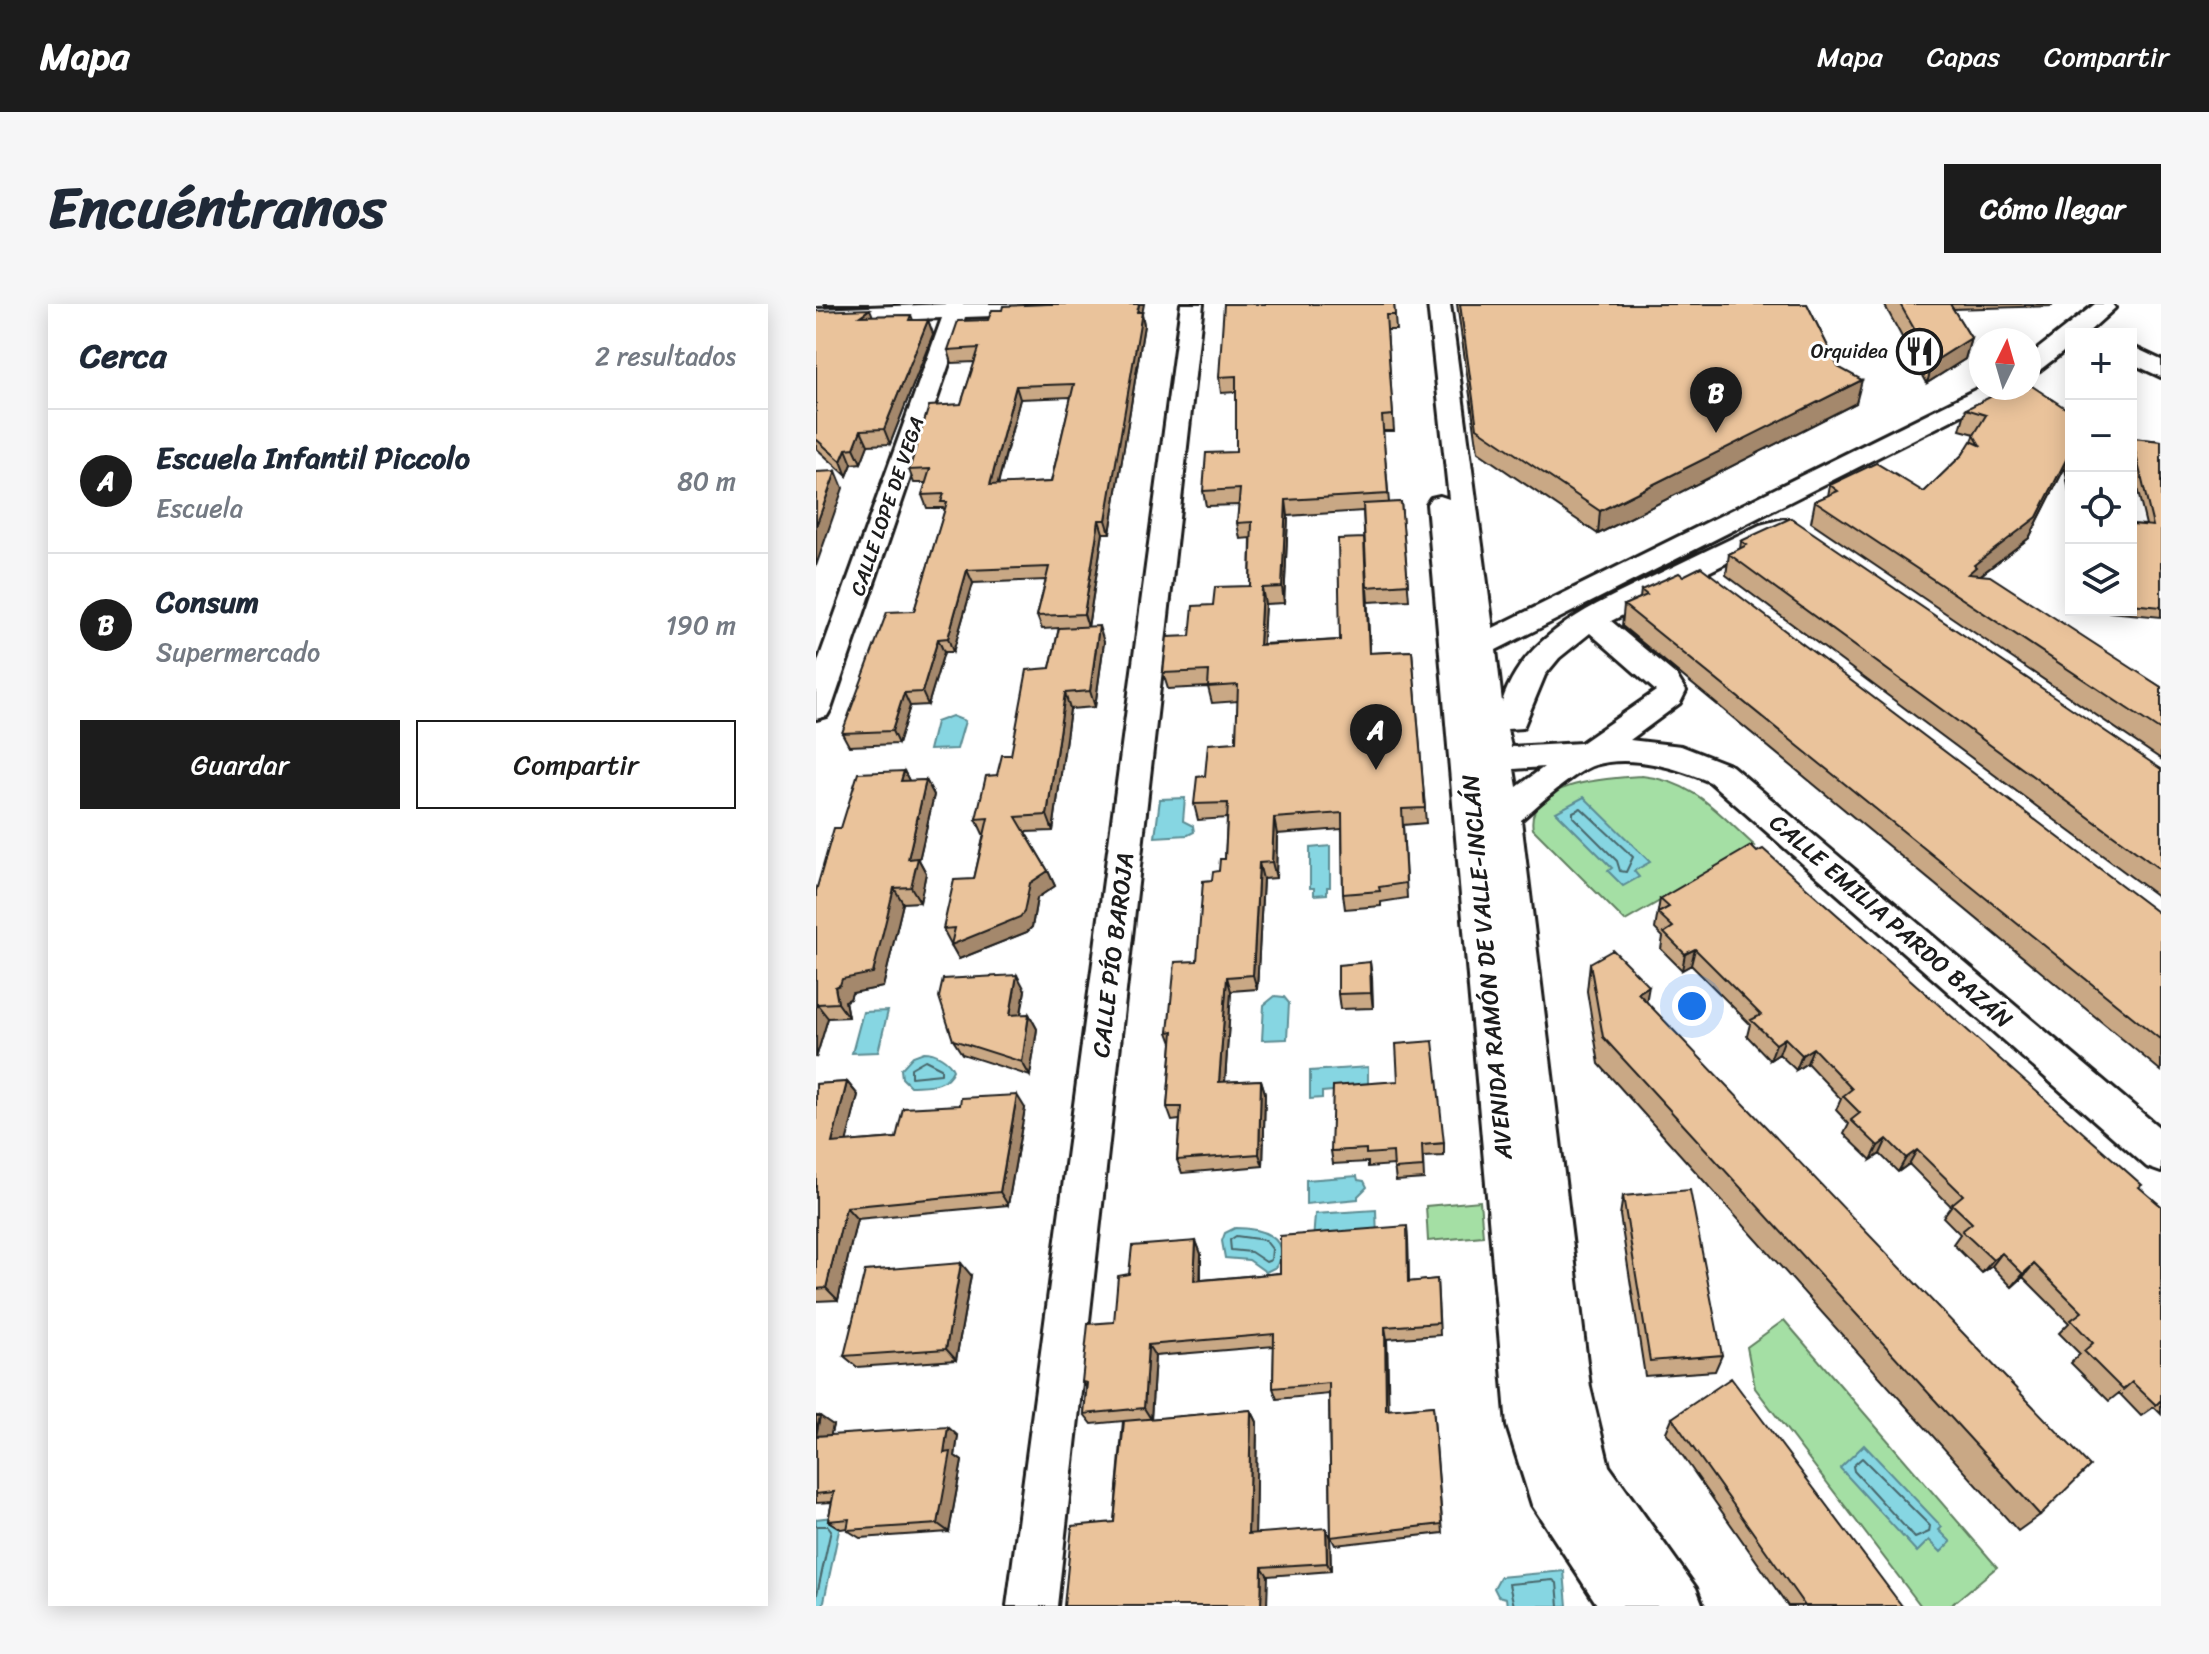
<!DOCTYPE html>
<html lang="es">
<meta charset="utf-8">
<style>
body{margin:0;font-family:Sriracha,sans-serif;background:#f6f6f7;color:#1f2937}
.controls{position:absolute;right:24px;top:24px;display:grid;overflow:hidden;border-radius:0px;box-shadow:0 4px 20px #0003}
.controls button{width:72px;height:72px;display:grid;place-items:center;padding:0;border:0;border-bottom:2px solid #e0e1e3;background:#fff;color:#1f2937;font:40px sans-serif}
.compass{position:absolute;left:1153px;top:24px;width:72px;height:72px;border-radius:50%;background:#fff;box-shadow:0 4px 20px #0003;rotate:5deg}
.you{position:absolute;left:876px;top:702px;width:28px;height:28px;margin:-20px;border:6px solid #fff;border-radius:50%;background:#1a73e8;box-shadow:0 0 0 12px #1a73e833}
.badge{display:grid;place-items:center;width:52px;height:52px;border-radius:50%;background:#1c1c1c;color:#fff;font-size:26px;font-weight:700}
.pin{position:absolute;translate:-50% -66px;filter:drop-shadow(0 2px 4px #0008)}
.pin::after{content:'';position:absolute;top:42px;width:28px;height:24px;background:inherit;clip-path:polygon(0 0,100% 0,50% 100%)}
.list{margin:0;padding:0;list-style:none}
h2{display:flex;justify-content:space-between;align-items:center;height:104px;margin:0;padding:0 32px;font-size:34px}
h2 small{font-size:26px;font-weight:400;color:#747a83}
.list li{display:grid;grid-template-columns:52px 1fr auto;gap:24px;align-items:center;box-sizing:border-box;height:144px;padding:0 32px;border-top:2px solid #e0e1e3}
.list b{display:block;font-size:30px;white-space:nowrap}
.list p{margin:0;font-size:26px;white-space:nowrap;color:#747a83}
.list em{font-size:26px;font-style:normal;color:#747a83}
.actions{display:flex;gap:16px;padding:24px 32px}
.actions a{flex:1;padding:18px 0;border:2px solid #1c1c1c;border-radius:0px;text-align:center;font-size:28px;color:#1c1c1c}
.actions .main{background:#1c1c1c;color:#fff}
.icon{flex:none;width:44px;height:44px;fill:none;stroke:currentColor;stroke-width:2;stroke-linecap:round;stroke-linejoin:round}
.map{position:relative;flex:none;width:1345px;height:1302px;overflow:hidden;border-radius:0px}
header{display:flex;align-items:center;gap:48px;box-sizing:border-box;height:112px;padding:0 40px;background:#1c1c1c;color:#fff}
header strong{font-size:38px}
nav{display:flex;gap:44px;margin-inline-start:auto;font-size:28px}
.intro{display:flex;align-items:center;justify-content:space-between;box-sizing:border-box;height:192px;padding:0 48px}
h1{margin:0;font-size:56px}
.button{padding:20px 36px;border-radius:0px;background:#1c1c1c;color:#fff;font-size:28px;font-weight:700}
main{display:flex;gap:48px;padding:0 48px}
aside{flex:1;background:#fff;border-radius:0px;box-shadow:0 4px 20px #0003}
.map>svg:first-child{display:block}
</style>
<header>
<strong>Mapa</strong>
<nav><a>Mapa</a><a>Capas</a><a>Compartir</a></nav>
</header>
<div class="intro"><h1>Encuéntranos</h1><a class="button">Cómo llegar</a></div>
<main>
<aside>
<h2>Cerca<small>2 resultados</small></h2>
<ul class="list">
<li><span class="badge">A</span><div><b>Escuela Infantil Piccolo</b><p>Escuela</p></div><em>80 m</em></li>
<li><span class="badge">B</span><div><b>Consum</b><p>Supermercado</p></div><em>190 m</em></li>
</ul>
<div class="actions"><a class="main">Guardar</a><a>Compartir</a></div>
</aside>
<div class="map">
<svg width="1345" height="1302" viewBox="0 0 1345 1302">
<rect width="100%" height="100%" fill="#fff"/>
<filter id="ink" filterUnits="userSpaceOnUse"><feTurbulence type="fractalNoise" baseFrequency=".0125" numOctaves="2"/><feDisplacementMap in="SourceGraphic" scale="16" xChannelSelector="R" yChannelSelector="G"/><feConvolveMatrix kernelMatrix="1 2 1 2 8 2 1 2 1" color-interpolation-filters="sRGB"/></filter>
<g filter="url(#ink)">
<!-- green -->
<path fill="#a4dfa4" stroke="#607e60" stroke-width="2" d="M826,472C878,477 902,509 939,542L809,617L717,525C708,477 796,474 826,472Z
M664,897L667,932L612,937L610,902Z
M968,1016L1181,1263L1134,1302H1105L939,1084L931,1043Z"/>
<!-- water -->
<path fill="#86d6e2" stroke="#5c8c93" stroke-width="2" d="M136,412L149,417L141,445L113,446L120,418Z
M768,493L834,558L818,567L823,573L807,582L792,567L796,564L740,508Z
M369,494L367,517L377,522L378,528L372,531L339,533L344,495Z
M514,542V583H511V590L498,591V584H494V544Z
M459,692L468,693L473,699L471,735L446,736L448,701Z
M72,707L62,748L36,749L47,708Z
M108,748C119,748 133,756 137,766C129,784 111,781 94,782L86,774L85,765L97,752Z
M552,763V784L506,788V794L494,795V767Z
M541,872L542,876L548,877L551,883L542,892V895L490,900V876Z
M560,906L561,934L497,938L499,910Z
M419,924C443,924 476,932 460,963L450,968L433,956L409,954L406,937L409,929Z
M1048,1141L1126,1223L1123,1226L1135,1238L1125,1248L1113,1236L1101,1248L1024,1164Z
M26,1212L7,1302H0V1215Z
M748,1267L751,1302H691L690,1294L682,1292L678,1284L684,1273Z"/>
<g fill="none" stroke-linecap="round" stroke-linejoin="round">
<!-- shore -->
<path stroke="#46666b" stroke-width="2" d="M765,504L817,553L810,568L804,567L801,557L757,513V508Z
M109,756L125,764V770L95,773V764Z
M420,932L449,936L456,945L455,956L450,958L435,948L415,946L414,936Z
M1046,1154L1114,1222L1113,1228L1099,1234L1038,1167L1037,1162Z
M0,1222H12L15,1226L0,1295
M698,1302L693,1280L737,1276L741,1279L743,1302"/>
<defs>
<path id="minor" d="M131,0H317L306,7L149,13L15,405L11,412L0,415V363L126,14L0,19V5Z
M365,0H387L241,1302H191Z
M612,0H634L677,324L1165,83L1193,84L1189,89L680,346L686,398C708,329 779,301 838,272C873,255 908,238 944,221L967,215L976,217L980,223L976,229L962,233L795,317L860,371L870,387L864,399L814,436L865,442L916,462L1345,825V868L1331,863L894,478C862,464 814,450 779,461C761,466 720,502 705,516L774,1083L793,1162L880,1284L887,1302H782L716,1201L691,1122L611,200L615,194L624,192L633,195ZM774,329L840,387L765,439L695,443L691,425L707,424L729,371L743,354ZM728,463L701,483L698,465Z
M1279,0H1296L1299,4L1270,30H1255V42L1221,68L1213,70V52Z
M1315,42L1345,56V73L1315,59Z"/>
</defs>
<!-- minor casing -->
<use href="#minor" stroke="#1c1c1c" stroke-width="6"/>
<!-- minor -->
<use href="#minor" fill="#fff" fill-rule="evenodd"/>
</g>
<!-- wall -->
<path fill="#c9a885" stroke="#1c1c1c" stroke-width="2" fill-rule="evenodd" d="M8,0H53L9,2Z
M578,0L580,26H571L578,127H567L573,199L585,198L593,296L552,298L551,285L554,349L596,347L610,519L587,521L591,594L565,598V602L529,605L527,590L526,525L461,530L460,574L447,575L441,685L415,687L409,778L445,776L449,789L447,862L366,869L361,856L364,816L356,817L351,803L356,739L352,728L381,657L396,576L403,567L409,555L411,514L382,516L378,500L389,472L420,438L422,397L396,399L392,383L352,385L347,369L397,301L434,282L435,234L424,235L421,219L423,201L390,202L387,187L420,148V88L405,89L403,73ZM547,207L550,266L524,336L446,340L449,300L468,299L472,212Z
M641,0H991L1040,99L782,230L662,148Z
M1068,0H1237L1236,2L1137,5L1155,34L1149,55L1111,79Z
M0,7L57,12L95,11L97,16H112L117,30L74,140L52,141L45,159L36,160L31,172L0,144Z
M326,10L328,21L294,229H287L272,323L288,338L279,403L254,405L237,527L209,528L232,567L239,582L221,594L216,623L211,628L143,655L127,625L158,575L168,530H167L160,515L181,471L195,451L234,364L243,324L226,325L221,312L230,276L157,279L137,348H128L112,401L94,402L82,440L33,442L26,429L98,307L129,206L127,204H111L106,191L110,179H98L93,166L145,100L159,58L136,59L132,46ZM255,93L235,178L182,181L204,95Z
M1150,105L1255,108V202L1249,163L1213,234L1165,271L1345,383V455L995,218L999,197L1012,192L1014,181L1108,188L1147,150L1156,137L1159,130L1144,126Z
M1316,134L1345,137V313L1273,306H1315V220L1330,221L1315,159Z
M925,237L1345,465V595L910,271L913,250L924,245Z
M825,286L1345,611V767L806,322L808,301L824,294Z
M88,467L93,477L110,476L118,491L103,556L110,569L104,598L87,599L67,683L36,689L34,695L29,697L32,713L12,714L0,754V587L25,524Z
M844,595L1323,884L1345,902V1110L1338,1103L1325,1112L1303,1089L1293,1097L1255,1059L1264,1050L1243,1029L1253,1019L1207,973L1196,983L1176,962L1166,969L1137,940L1144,930L1127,913L1135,902L1093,860L1082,868L1064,850L1055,856L1028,830L1033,820L1020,806L1025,795L991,759L980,766L963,750L954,756L931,732L934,720L875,661L866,666L845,645L847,633L839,625Z
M554,658L557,704L524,705L522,690Z
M774,659L830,697L1224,1211L1202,1227L783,760L771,687Z
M209,686L205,711L213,710L221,725L214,772L146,750L137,736Z
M31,778L42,791L30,838L80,834L209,804L192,901L41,915L22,996L0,997V780Z
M628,839V852L607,853L608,875L580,877L578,861L552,863V858L517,860L515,847Z
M807,892L906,1051L899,1067L829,1072L804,911Z
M592,936L593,978L621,975L624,1031L571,1035L572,1106L617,1102L627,1229L519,1241L515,1233L513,1090L461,1095L457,1084L458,1042L339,1052L335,1115L435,1106L441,1118L439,1229L514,1234L515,1267L452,1272L298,1218L307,1117L276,1120L268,1110L270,1083L266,1078L298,1018L313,970L380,937L385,950V976L464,969Z
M155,971L140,1056L41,1063L28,1052Z
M0,1112L17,1121L14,1132H142L139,1152L146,1157L133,1228L44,1234L31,1226V1224L25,1225L12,1217L16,1198L0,1199Z
M856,1114L1086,1302H972L850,1128Z"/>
<!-- shaded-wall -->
<path fill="#a4886c" stroke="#1c1c1c" stroke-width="2" d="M323,0H328L326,10L328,21L294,229L290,216Z
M54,5L60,20L44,12Z
M112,16L117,30L74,140L68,125Z
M1155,34L1149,55L1111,79L1117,58Z
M1046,76L1040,99L782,230L784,207Z
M200,82L204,95L178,194L174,181Z
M45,126L52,141L45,159L38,144Z
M30,145L36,160L31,172L25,157Z
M1255,146L1249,163L1213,234L1154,279L1152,270L1158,261Z
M20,167L27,184L0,262V222Z
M470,196L472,212L468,299L466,283Z
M283,216L287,229L272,323L268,310Z
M151,266L157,279L137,348L132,334Z
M446,284L449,300L446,356L443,341Z
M283,322L288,338L279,403L274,387Z
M122,335L128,348L112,401L106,388Z
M88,389L94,402L82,440L76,427Z
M249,389L254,405L237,527L231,511Z
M88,467L96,482L85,477Z
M110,476L118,491L103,556L110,569L104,598L95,583L92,555Z
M458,514L461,530L460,574L456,558Z
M443,559L447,575L441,685L437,671Z
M232,567L239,582L221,594L216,623L211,628L143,655L135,641L214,579Z
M78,584L87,599L67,683L36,689L34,695L29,697L32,713L22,699L19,683L26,675Z
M879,645L875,661L866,666L869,650Z
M554,658L556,673L557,704L555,689Z
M201,671L209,686L202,726L194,711Z
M411,673L415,687L408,792L403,778Z
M833,682L828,710L822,689Z
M1,700L12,714L0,754V704Z
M213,710L221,725L214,772L206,758Z
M969,734L963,750L954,756L960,740Z
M997,744L991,759L980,766L986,751Z
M445,776L449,789L447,862L443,850Z
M31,778L42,791L27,852L16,839Z
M201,791L209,804L192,901L184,888Z
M1071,835L1064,850L1055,856L1062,842Z
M1101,846L1093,860L1082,868L1090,854Z
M30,903L41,915L22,996L10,984Z
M591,922L592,936L593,990L592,978Z
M380,937L385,950L384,989L378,977Z
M1186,949L1176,962L1166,969L1177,956Z
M145,959L155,971L140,1056L130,1045Z
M1218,960L1207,973L1196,983L1207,970Z
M569,1023L571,1035L573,1117L570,1106Z
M332,1041L339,1052L335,1115L328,1104Z
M435,1106L441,1118L439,1239L432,1230Z
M4,1112L17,1121L12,1142L0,1133Z
M132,1123L142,1132L139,1152L146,1157L133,1228L122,1220L128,1149Z
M510,1224L514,1234L515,1267L511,1259Z
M446,1263L452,1272L451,1302H445Z"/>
<!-- building -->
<path fill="#eac39b" stroke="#1c1c1c" stroke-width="2" fill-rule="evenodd" d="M232,0H323L321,8H326L290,216H283L268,310L221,312L233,263L151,266L132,334L122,335L106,388L88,389L76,427L26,429L71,308L98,307L131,198H125L128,190L106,191L114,165L93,166L113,102L145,100L163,44L132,46L142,17L172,16L176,6H186L187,2ZM258,80L235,178L174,181L200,82Z
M408,0H578L579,11H570L577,111L566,112L572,190L470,196L466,283L446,284L443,341L524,336L522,235L548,234L553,349L596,347L609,504L586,505L590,579L563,583L564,587L527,590L526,509L458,514L456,558L443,559L437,671L411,673L403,778L445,776L443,850L361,856L365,803H351L357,727L352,728L359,658L381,657L387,577L396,576L397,568L403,567L404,555H409L412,499L378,500L381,473L389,472L392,440L420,438L422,381L392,383L393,367L347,369L351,333L374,332L377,302L397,301L399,283L434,282L436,218L421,219L424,185L387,187L390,149L420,148V72L403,73Z
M644,0H991L1022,63L1046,76L784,207L661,124Z
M1084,0H1134L1155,34L1117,58Z
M54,5L44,12L95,11L93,16H112L68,125L45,126L38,144L30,145L25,157L0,135V7Z
M1213,80L1255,108V146L1221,213L1158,261L1160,263L1152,270L1174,272L1345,383V427L999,197L1022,187L1014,181L1060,159L1108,188L1147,150L1155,137L1164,141L1158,131L1170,111L1150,105L1192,84H1213Z
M1316,134L1345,137V303L1315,300V220L1337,222Z
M20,167L0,222V168Z
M585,198L592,280L551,283L547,200Z
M975,214L1345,465V566L913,250L931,241L925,237Z
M885,263L1345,611V736L808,301L831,291L825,286L863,269L867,272Z
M283,322L274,387L249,389L231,511L200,513L232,567L214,579L208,608L204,613L135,641L139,624L127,625L138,576L158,575L172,514L160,515L170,472L181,471L186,451H195L211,366L234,364L243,324Z
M88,467L85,477L110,476L92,555L102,554L95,583L78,584L57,669L26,675L24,681L19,683L22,699L1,700L0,704V587L18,524H25L42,469Z
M935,542L941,548L947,545L1326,881L1323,883L1345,902V1096L1340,1101L1316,1078L1307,1086L1268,1047L1277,1039L1255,1016L1266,1008L1218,960L1207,970L1186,949L1177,956L1146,927L1156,919L1136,900L1147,891L1101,846L1090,854L1071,835L1062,842L1035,816L1044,809L1027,792L1036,785L997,744L986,751L969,734L960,740L935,716L945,711L879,645L869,650L848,629L857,623L842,609L853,603L844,595Z
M797,646L833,682L822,689L1274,1162L1224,1211L787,733L774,659Z
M554,658L555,689L522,690V661Z
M201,671L194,711L213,710L206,758L137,736L123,693L127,675Z
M617,737L628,839L606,841L607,863L578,865L577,848L550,850V845L515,847L517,782L582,777L580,740Z
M31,778L16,839L80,834L87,804L144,801L145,794L201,791L184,888L30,903L10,984L0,985V780Z
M874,886L906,1051L834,1057L807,892Z
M591,922L592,978L621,975L623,1019L569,1023L570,1106L617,1102L626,1220L515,1233L513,1079L457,1084L458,1030L332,1041L328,1104L268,1110L271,1079L266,1078L272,1020L298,1018L302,972L313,970L316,942L380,937L378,977L464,969V932Z
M145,959L130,1045L28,1052L49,967Z
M915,1074L1086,1302H989L856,1114Z
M435,1106L432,1230L510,1224L511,1259L446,1263L445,1302H248L256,1222L298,1218L308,1117Z
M0,1112H4L0,1128Z
M132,1123L128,1149L135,1148L122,1220L31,1226L33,1215L12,1217L18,1188L0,1190V1132Z"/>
</g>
<!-- icons -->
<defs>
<symbol id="restaurant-ring" viewBox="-11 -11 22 22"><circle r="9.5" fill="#fff" stroke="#1c1c1c" stroke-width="1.5"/><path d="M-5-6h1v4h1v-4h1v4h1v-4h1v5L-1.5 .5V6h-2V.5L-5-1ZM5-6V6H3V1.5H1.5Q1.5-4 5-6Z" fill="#1c1c1c"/></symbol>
</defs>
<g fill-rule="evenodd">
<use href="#restaurant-ring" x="1078" y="22" width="51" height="51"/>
</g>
<g text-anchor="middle" stroke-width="6" stroke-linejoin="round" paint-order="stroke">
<!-- far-poi labels -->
<g font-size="20" fill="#1c1c1c" stroke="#fff" text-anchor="end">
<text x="1072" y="54">Orquidea</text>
</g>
<!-- far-street labels -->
<g font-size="20" fill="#1c1c1c" stroke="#fff">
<text transform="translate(71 202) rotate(-71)" y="7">CALLE LOPE DE VEGA</text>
</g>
<!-- street labels -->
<g font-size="24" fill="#1c1c1c" stroke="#fff">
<text transform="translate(1075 617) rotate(41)" y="8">CALLE EMILIA PARDO BAZÁN</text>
<text transform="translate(297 651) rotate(-83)" y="8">CALLE PÍO BAROJA</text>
<text transform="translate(671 663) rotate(-95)" y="8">AVENIDA RAMÓN DE VALLE-INCLÁN</text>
</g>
</g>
</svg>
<div class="controls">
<button>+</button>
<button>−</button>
<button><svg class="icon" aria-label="locate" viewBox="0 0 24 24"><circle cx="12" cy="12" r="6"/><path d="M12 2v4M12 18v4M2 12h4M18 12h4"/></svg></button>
<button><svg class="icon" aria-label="layers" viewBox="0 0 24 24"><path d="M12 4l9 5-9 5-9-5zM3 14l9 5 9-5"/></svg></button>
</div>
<svg class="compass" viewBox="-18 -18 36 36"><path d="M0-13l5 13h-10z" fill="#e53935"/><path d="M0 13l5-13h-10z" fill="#747a83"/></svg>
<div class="you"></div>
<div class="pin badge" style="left:560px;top:466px">A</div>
<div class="pin badge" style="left:900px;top:129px">B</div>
</div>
</main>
